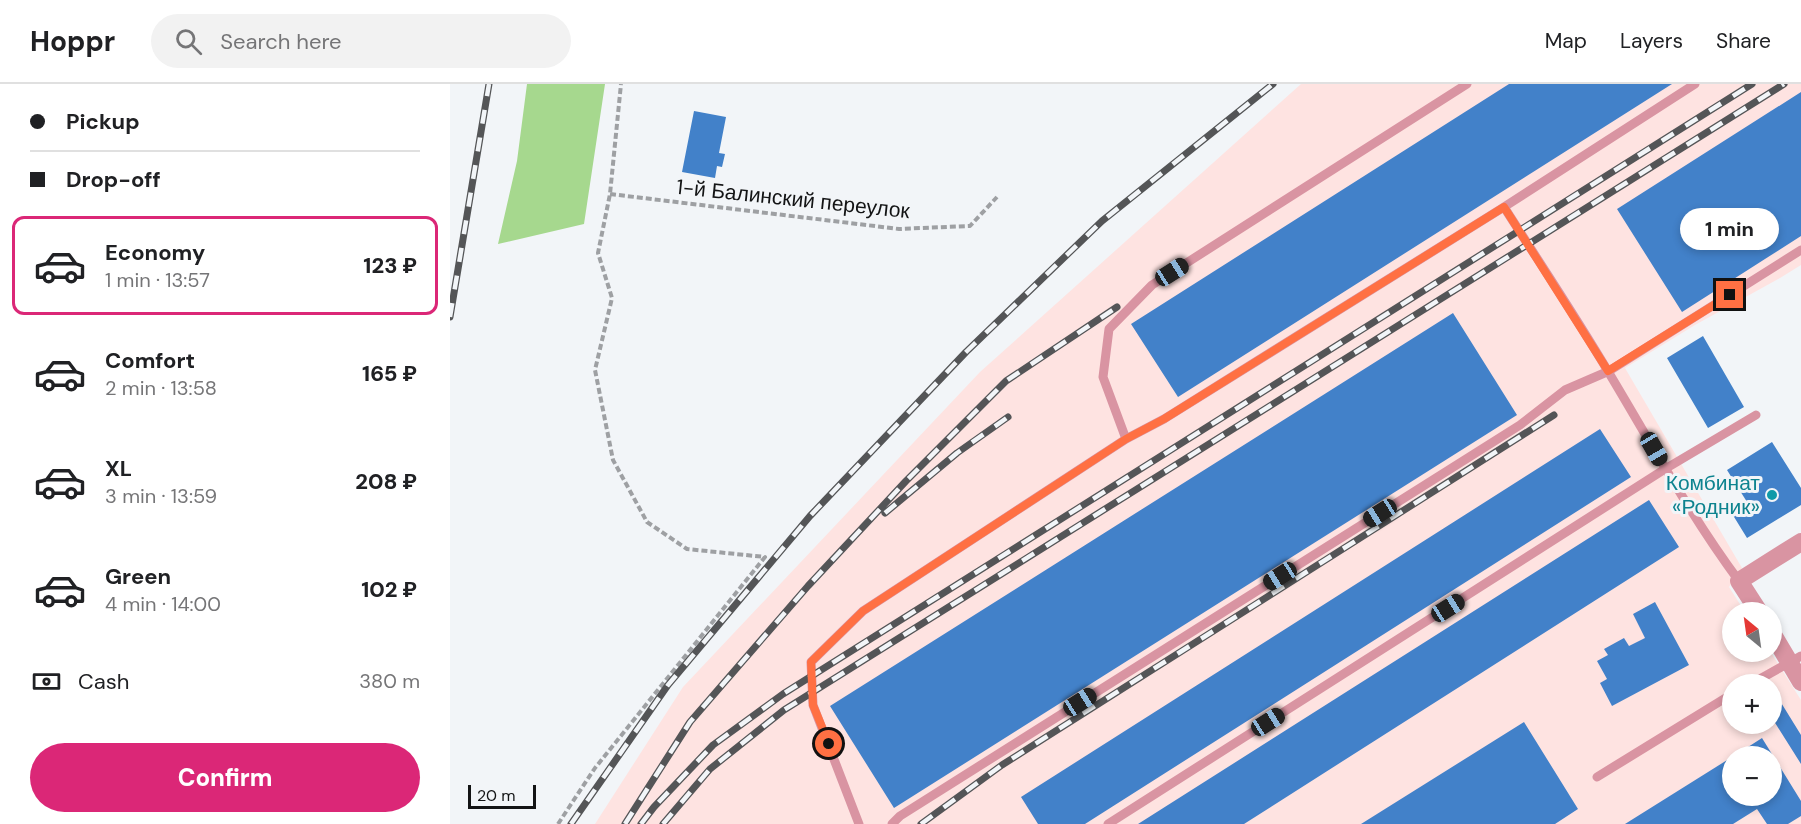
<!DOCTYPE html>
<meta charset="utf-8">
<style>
:root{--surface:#fff;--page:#f2f2f2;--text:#202124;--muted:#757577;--line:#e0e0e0;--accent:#db2777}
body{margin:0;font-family:"DM Sans",sans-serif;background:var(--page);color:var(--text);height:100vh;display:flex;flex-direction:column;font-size:22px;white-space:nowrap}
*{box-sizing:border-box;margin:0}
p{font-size:20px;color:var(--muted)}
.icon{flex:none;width:33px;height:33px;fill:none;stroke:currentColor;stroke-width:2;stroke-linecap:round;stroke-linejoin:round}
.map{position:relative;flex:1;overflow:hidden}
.sheet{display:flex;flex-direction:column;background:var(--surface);width:450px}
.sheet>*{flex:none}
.guide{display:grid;align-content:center;height:132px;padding:0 30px;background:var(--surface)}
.needle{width:39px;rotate:331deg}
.tools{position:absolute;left:1272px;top:518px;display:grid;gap:12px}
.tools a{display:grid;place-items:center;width:60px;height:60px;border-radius:50%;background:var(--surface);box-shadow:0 3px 9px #0003;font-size:30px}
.scale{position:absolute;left:18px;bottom:15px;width:68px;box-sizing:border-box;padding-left:6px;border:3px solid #131415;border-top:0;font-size:16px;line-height:21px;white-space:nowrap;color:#131415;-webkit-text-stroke:4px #f2f5f8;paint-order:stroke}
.end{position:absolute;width:27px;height:27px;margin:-14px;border:8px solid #ff7043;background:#111;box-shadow:0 0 0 3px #111}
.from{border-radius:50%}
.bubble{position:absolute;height:42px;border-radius:21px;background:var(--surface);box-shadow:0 3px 9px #0003;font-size:20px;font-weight:800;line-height:42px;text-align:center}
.car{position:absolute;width:18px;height:36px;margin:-18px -9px;border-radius:8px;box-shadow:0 0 4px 2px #0007;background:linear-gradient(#222 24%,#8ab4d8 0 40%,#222 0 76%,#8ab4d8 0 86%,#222 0)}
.guide b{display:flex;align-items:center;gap:21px;height:57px;font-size:22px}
.guide b+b{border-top:2px solid var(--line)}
.guide i{width:15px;height:15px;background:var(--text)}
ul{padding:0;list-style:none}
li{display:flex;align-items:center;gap:18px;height:99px;margin:0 12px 9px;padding:0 18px;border:3px solid transparent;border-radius:12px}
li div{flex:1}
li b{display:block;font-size:22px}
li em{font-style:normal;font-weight:800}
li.current{border-color:var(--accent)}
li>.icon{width:54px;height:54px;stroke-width:1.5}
.pay{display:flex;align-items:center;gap:15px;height:66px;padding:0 30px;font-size:22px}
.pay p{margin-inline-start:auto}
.button{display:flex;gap:12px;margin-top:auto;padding:12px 30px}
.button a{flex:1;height:69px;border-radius:36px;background:var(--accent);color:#fff;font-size:24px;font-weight:800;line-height:69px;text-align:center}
header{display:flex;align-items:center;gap:36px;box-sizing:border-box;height:84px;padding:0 30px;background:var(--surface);border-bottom:2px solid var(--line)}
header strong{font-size:28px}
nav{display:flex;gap:33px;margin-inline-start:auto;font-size:21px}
.search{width:420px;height:54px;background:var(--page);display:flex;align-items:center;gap:15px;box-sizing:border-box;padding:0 21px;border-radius:33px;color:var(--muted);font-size:22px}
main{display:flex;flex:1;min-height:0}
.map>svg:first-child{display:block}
</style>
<header>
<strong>Hoppr</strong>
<div class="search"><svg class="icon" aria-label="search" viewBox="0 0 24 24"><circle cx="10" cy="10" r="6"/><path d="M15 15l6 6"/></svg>Search here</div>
<nav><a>Map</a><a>Layers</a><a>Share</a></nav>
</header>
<main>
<section class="sheet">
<div class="guide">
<b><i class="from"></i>Pickup</b>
<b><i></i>Drop-off</b>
</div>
<ul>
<li class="current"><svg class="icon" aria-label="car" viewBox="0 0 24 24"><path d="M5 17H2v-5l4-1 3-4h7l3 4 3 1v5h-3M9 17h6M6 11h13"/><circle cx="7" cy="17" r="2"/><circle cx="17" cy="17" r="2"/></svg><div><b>Economy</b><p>1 min · 13:57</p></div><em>123 ₽</em></li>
<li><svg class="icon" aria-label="car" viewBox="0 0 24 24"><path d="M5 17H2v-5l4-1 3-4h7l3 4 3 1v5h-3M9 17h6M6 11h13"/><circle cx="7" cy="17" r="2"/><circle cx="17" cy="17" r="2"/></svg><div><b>Comfort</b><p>2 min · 13:58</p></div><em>165 ₽</em></li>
<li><svg class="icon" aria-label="car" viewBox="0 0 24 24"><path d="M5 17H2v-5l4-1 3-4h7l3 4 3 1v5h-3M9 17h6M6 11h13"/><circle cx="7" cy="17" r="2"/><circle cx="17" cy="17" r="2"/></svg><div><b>XL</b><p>3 min · 13:59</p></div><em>208 ₽</em></li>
<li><svg class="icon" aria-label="car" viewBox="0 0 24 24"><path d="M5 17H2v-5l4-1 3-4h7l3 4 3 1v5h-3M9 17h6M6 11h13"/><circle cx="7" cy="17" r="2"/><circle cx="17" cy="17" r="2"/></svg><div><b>Green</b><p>4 min · 14:00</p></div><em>102 ₽</em></li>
</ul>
<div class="pay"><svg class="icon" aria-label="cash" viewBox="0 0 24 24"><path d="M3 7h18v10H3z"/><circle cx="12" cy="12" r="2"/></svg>Cash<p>380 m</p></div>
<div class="button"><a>Confirm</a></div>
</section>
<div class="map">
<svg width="1351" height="740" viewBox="0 0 1351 740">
<rect width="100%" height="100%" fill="#f2f5f8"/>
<path fill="#fee3e1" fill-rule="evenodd" d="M851,0H1351V181L1330,194L1245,241L1175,284L1292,484L1279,503L1295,528H1282V567H1320L1351,616V740H145L233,603L530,288ZM1282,600H1322V639H1282ZM1282,672H1322V711H1282Z"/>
<path fill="#a6d88e" d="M77,0H155L134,140L48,160L67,77Z"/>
<path fill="#4281c9" d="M1059,0H1222L728,313L681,240Z
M1351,8V152L1232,228L1167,125Z
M244,27L276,33L269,69L275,70L272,83L267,82L265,94L232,88Z
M1003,229L1067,331L444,724L380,622Z
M1253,252L1294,323L1258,344L1217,274Z
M1150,345L1181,393L635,740H588L571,713Z
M1322,358L1351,404V421L1297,454L1281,428L1297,418L1277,386Z
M1199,416L1229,463L794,740H688Z
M1205,518L1239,581L1162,622L1150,599L1157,595L1147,577L1158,571L1154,565L1174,554L1179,562L1195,554L1183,530Z
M1322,604L1351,651V680L1322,634Z
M1074,638L1128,725L1105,740H911Z
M1312,654L1351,717V732L1338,740H1317L1307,725L1283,740H1175L1282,673V711H1322V672H1284Z"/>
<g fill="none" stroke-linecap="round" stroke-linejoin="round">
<path stroke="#9ea0a3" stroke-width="4" stroke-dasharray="6 3" stroke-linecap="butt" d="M160,110L449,145L520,142L547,113
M108,740L145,684L315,473L237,465L197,438L163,376L145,286L162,214L148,169L160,110L171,0"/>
<path stroke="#d994a2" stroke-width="9" d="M1054,123C1089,178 1126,233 1159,289C1201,359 1240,431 1289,497
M676,355L653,293L659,245L702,201L1017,0
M1301,600L1351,572
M1147,693L1282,610
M409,740L363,621L361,578L413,527L676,355L714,335L1054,123L1245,0
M442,740L450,732L1070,341L1115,306L1159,287L1351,166
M658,740L1215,385L1306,331"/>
<path stroke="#d994a2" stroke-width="18" d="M1309,528L1289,497L1351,458
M1322,549L1351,598"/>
<g stroke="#545557" stroke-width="7">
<path id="rail" d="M0,233L39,0
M435,429L507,369L558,333
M121,740L218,601L360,432L516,268L652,137L823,0
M175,740L240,638L358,502L456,397L556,297L667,223
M191,740L204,723L263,661L333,610L1302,0
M213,740L260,685L334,626L1334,0
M471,740L552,681L1104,331"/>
</g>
<use href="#rail" stroke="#f2f5f8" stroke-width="4.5" stroke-dasharray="14" stroke-linecap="butt"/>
</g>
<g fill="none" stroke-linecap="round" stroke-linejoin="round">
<path stroke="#ff7043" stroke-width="8" d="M379,660L363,621L361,578L413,527L676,355L714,335L1054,123L1158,287L1280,211"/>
</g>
<circle fill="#0f9aa8" stroke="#f2f5f8" stroke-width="2" cx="1322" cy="411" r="6"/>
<g text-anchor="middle" stroke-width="6" stroke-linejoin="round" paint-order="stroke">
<g font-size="21" fill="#131415" stroke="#f2f5f8">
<text transform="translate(343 115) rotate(6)" y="7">1-й Балинский переулок</text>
</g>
<g font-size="21" fill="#0d838f" stroke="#f2f5f8" text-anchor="end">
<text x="1310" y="406">Комбинат<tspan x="1310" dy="24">«Родник»</tspan></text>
</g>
</g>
</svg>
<div class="tools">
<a><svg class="needle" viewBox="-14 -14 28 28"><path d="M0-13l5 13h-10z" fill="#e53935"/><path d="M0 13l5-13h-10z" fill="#757577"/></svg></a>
<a>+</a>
<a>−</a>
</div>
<div class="scale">20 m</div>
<i class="end from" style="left:379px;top:660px"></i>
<i class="end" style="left:1280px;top:211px"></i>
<div class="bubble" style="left:1230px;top:124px;width:99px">1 min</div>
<i class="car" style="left:722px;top:188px;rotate:58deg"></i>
<i class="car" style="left:1204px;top:365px;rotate:150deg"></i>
<i class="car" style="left:930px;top:429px;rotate:238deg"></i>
<i class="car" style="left:830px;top:492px;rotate:238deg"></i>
<i class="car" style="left:998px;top:524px;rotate:58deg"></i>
<i class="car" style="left:630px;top:618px;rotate:58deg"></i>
<i class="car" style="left:818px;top:638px;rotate:58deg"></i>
</div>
</main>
